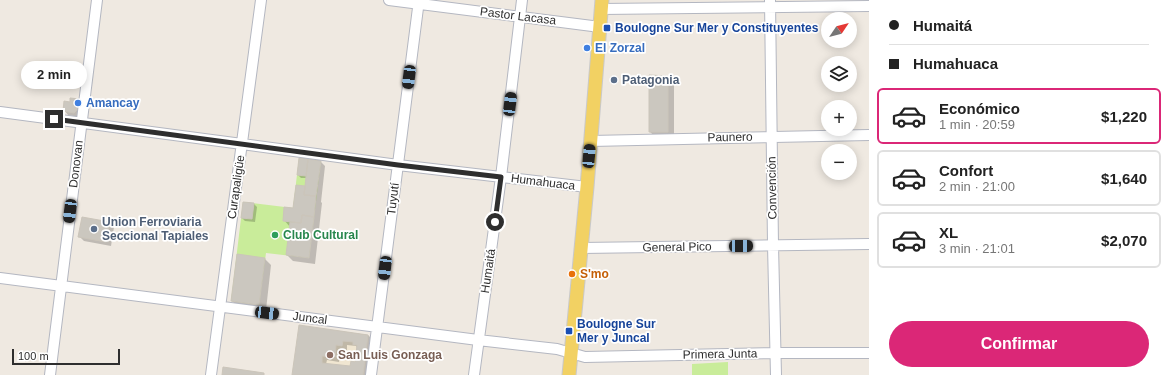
<!DOCTYPE html>
<html lang="es">
<meta charset="utf-8">
<style>
:root{--surface:#fff;--page:#f6f6f6;--text:#222;--muted:#767676;--line:#e0e0e0;--accent:#db2777}
body{margin:0;font-family:Arial,sans-serif;background:var(--page);color:var(--text);height:100vh;display:flex;flex-direction:column;font-size:15px;white-space:nowrap}
*{box-sizing:border-box;margin:0}
p{font-size:13px;color:var(--muted)}
.icon{flex:none;width:22px;height:22px;fill:none;stroke:currentColor;stroke-width:2;stroke-linecap:round;stroke-linejoin:round}
.map{position:relative;flex:1;overflow:hidden}
.sheet{display:flex;flex-direction:column;background:var(--surface);width:300px}
.sheet>*{flex:none}
.hud{display:grid;align-content:center;height:88px;padding:0 20px;background:var(--surface)}
.needle{width:26px;rotate:55deg}
.fabs{position:absolute;left:821px;top:12px;display:grid;gap:8px}
.fabs a{display:grid;place-items:center;width:36px;height:36px;border-radius:50%;background:var(--surface);box-shadow:0 2px 10px #0003;font-size:20px}
.scale{position:absolute;left:12px;bottom:10px;width:108px;box-sizing:border-box;padding-left:4px;border:2px solid #2e2e2e;border-top:0;font-size:11px;line-height:14px;white-space:nowrap;color:#2e2e2e;-webkit-text-stroke:3px #fff;paint-order:stroke}
.end{position:absolute;width:18px;height:18px;margin:-9px;border:5px solid #2e2e2e;background:#fff;box-shadow:0 0 0 2px #fff}
.from{border-radius:50%}
.bubble{position:absolute;height:28px;border-radius:14px;background:var(--surface);box-shadow:0 2px 10px #0003;font-size:13px;font-weight:600;line-height:28px;text-align:center}
.car{position:absolute;width:12px;height:24px;margin:-12px -6px;border-radius:5px;box-shadow:0 0 3px 1px #0007;background:linear-gradient(#222 24%,#8ab4d8 0 40%,#222 0 76%,#8ab4d8 0 86%,#222 0)}
.hud b{display:flex;align-items:center;gap:14px;height:38px;font-size:15px}
.hud b+b{border-top:1px solid var(--line)}
.hud i{width:10px;height:10px;background:var(--text)}
ul{padding:0;list-style:none}
li{display:flex;align-items:center;gap:12px;height:56px;margin:0 8px 6px;padding:0 12px;border:2px solid var(--line);border-radius:6px}
li div{flex:1}
li b{display:block;font-size:15px}
li em{font-style:normal;font-weight:600}
li.active{border-color:var(--accent)}
li>.icon{width:36px;height:36px;stroke-width:1.5}
.action{display:flex;gap:8px;margin-top:auto;padding:8px 20px}
.action a{flex:1;height:46px;border-radius:24px;background:var(--accent);color:#fff;font-size:16px;font-weight:600;line-height:46px;text-align:center}
main{display:flex;flex:1;min-height:0}
.map>svg:first-child{display:block}
</style>
<main>
<div class="map">
<svg width="869" height="375" viewBox="0 0 869 375">
<rect width="100%" height="100%" fill="#efe9e1"/>
<path fill="#f0e6d1" d="M299,325L368,335L363,375H292Z"/>
<path fill="#c9ec9a" d="M299,158L321,161L309,258L266,253L259,305L231,301L243,202L293,208Z
M728,362V375H692V364Z"/>
<path fill="#0003" fill-rule="evenodd" d="M650,76L668,77L674,83V138H657L650,132Z
M79,100V117L68,115L64,110L71,103Z
M300,159L320,161L325,166L321,202L322,203L315,264L293,261L287,255L290,227L284,220L294,209L306,188L307,178H301L298,175Z
M254,204L257,207L255,222L245,221L242,218Z
M109,223L114,227L111,246L84,241L79,236Z
M265,259L271,265L266,310L238,307L232,301Z
M300,326L368,335L373,340L368,375H293ZM347,345L356,346L357,348L355,363L351,368L326,364L327,360L339,362L341,349L347,350Z"/>
<path fill="#cbc7bf" stroke="#cbc5ba" fill-rule="evenodd" d="M649,75L668,76V132H649Z
M70,98L80,99L78,109L74,113L63,111L64,101L70,102Z
M299,158L308,159L306,176L297,175Z
M308,159L321,161L316,196L304,195Z
M296,185L305,186L304,195L316,196L314,217L302,215L301,223L283,221L284,207L293,208Z
M243,202L254,203L252,219L241,218Z
M302,215L314,217L309,258L286,255L290,222L301,223Z
M82,217L110,222L106,242L78,237Z
M237,254L265,258L259,305L231,301Z
M299,325L368,335L363,375H292ZM343,341L353,342V345H357L355,362L351,361L350,366L322,363V356L335,357L336,345L342,346Z
M223,367L264,373V375H222Z"/>
<g fill="none" stroke-linecap="round" stroke-linejoin="round">
<g stroke="#b4b7c1" stroke-width="12">
<path id="minor" d="M389,0L600,27
M770,0L773,245L776,375
M601,9L869,6
M0,112L242,144L398,165L587,187
M591,141L869,135
M581,248L869,244
M0,278L478,340L557,349L585,357L776,353H869
M50,375L97,0
M211,375L261,0
M371,375L419,0
M474,375L501,177L522,0"/>
</g>
<g stroke="#c9c9c9" stroke-width="15">
<path id="major" d="M569,375L587,187L602,0"/>
</g>
<use href="#minor" stroke="#fff" stroke-width="10"/>
<use href="#major" stroke="#f2d163" stroke-width="13"/>
</g>
<g fill="none" stroke-linecap="round" stroke-linejoin="round">
<path stroke="#2e2e2e" stroke-width="5" d="M54,119L398,165L501,177L495,222"/>
</g>
<g fill="#1a4fb4" stroke="#fff" stroke-width="1.5">
<rect x="603" y="24" width="8" height="8" rx="2"/>
<rect x="565" y="327" width="8" height="8" rx="2"/>
</g>
<g fill="#3f7fe0" stroke="#fff" stroke-width="1.5">
<circle cx="587" cy="48" r="4"/>
<circle cx="78" cy="103" r="4"/>
</g>
<g fill="#5c6f8a" stroke="#fff" stroke-width="1.5">
<circle cx="614" cy="80" r="4"/>
<circle cx="94" cy="229" r="4"/>
</g>
<circle fill="#2e9e5b" stroke="#fff" stroke-width="1.5" cx="275" cy="235" r="4"/>
<circle fill="#e8710a" stroke="#fff" stroke-width="1.5" cx="572" cy="274" r="4"/>
<circle fill="#8d6e63" stroke="#fff" stroke-width="1.5" cx="330" cy="355" r="4"/>
<g text-anchor="middle" stroke-width="3.5" stroke-linejoin="round" paint-order="stroke">
<g font-size="12" fill="#2e2e2e" stroke="#fff">
<text transform="translate(518 16) rotate(7)" y="4">Pastor Lacasa</text>
<text transform="translate(730 137) rotate(-1)" y="4">Paunero</text>
<text transform="translate(76 164) rotate(-83)" y="4">Donovan</text>
<text transform="translate(543 182) rotate(7)" y="4">Humahuaca</text>
<text transform="translate(236 187) rotate(-82)" y="4">Curapaligüe</text>
<text transform="translate(772 188) rotate(-91)" y="4">Convención</text>
<text transform="translate(393 199) rotate(-83)" y="4">Tuyutí</text>
<text transform="translate(677 247) rotate(-1)" y="4">General Pico</text>
<text transform="translate(488 271) rotate(-82)" y="4">Humaitá</text>
<text transform="translate(310 318) rotate(7)" y="4">Juncal</text>
<text transform="translate(720 354) rotate(-1)" y="4">Primera Junta</text>
</g>
<g font-size="12" font-weight="bold" fill="#164399" stroke="#fff" text-anchor="start">
<text x="615" y="32">Boulogne Sur Mer y Constituyentes</text>
<text x="577" y="328">Boulogne Sur<tspan x="577" dy="14">Mer y Juncal</tspan></text>
</g>
<g font-size="12" font-weight="bold" fill="#366cbe" stroke="#fff" text-anchor="start">
<text x="595" y="52">El Zorzal</text>
<text x="86" y="107">Amancay</text>
</g>
<g font-size="12" font-weight="bold" fill="#4e5e75" stroke="#fff" text-anchor="start">
<text x="622" y="84">Patagonia</text>
<text x="102" y="226">Union Ferroviaria<tspan x="102" dy="14">Seccional Tapiales</tspan></text>
</g>
<g font-size="12" font-weight="bold" fill="#27864d" stroke="#fff" text-anchor="start">
<text x="283" y="239">Club Cultural</text>
</g>
<g font-size="12" font-weight="bold" fill="#c56008" stroke="#fff" text-anchor="start">
<text x="580" y="278">S'mo</text>
</g>
<g font-size="12" font-weight="bold" fill="#785e54" stroke="#fff" text-anchor="start">
<text x="338" y="359">San Luis Gonzaga</text>
</g>
</g>
</svg>
<div class="fabs">
<a><svg class="needle" viewBox="-14 -14 28 28"><path d="M0-13l5 13h-10z" fill="#e53935"/><path d="M0 13l5-13h-10z" fill="#767676"/></svg></a>
<a><svg class="icon" aria-label="layers" viewBox="0 0 24 24"><path d="M12 4l9 5-9 5-9-5zM3 14l9 5 9-5"/></svg></a>
<a>+</a>
<a>−</a>
</div>
<div class="scale">100 m</div>
<i class="end from" style="left:495px;top:222px"></i>
<i class="end" style="left:54px;top:119px"></i>
<div class="bubble" style="left:21px;top:61px;width:66px">2 min</div>
<i class="car" style="left:409px;top:77px;rotate:187deg"></i>
<i class="car" style="left:510px;top:104px;rotate:7deg"></i>
<i class="car" style="left:589px;top:156px;rotate:5deg"></i>
<i class="car" style="left:70px;top:211px;rotate:187deg"></i>
<i class="car" style="left:741px;top:246px;rotate:89deg"></i>
<i class="car" style="left:385px;top:268px;rotate:187deg"></i>
<i class="car" style="left:267px;top:313px;rotate:97deg"></i>
</div>
<section class="sheet">
<div class="hud">
<b><i class="from"></i>Humaitá</b>
<b><i></i>Humahuaca</b>
</div>
<ul>
<li class="active"><svg class="icon" aria-label="car" viewBox="0 0 24 24"><path d="M5 17H2v-5l4-1 3-4h7l3 4 3 1v5h-3M9 17h6M6 11h13"/><circle cx="7" cy="17" r="2"/><circle cx="17" cy="17" r="2"/></svg><div><b>Económico</b><p>1 min · 20:59</p></div><em>$1,220</em></li>
<li><svg class="icon" aria-label="car" viewBox="0 0 24 24"><path d="M5 17H2v-5l4-1 3-4h7l3 4 3 1v5h-3M9 17h6M6 11h13"/><circle cx="7" cy="17" r="2"/><circle cx="17" cy="17" r="2"/></svg><div><b>Confort</b><p>2 min · 21:00</p></div><em>$1,640</em></li>
<li><svg class="icon" aria-label="car" viewBox="0 0 24 24"><path d="M5 17H2v-5l4-1 3-4h7l3 4 3 1v5h-3M9 17h6M6 11h13"/><circle cx="7" cy="17" r="2"/><circle cx="17" cy="17" r="2"/></svg><div><b>XL</b><p>3 min · 21:01</p></div><em>$2,070</em></li>
</ul>
<div class="action"><a>Confirmar</a></div>
</section>
</main>
